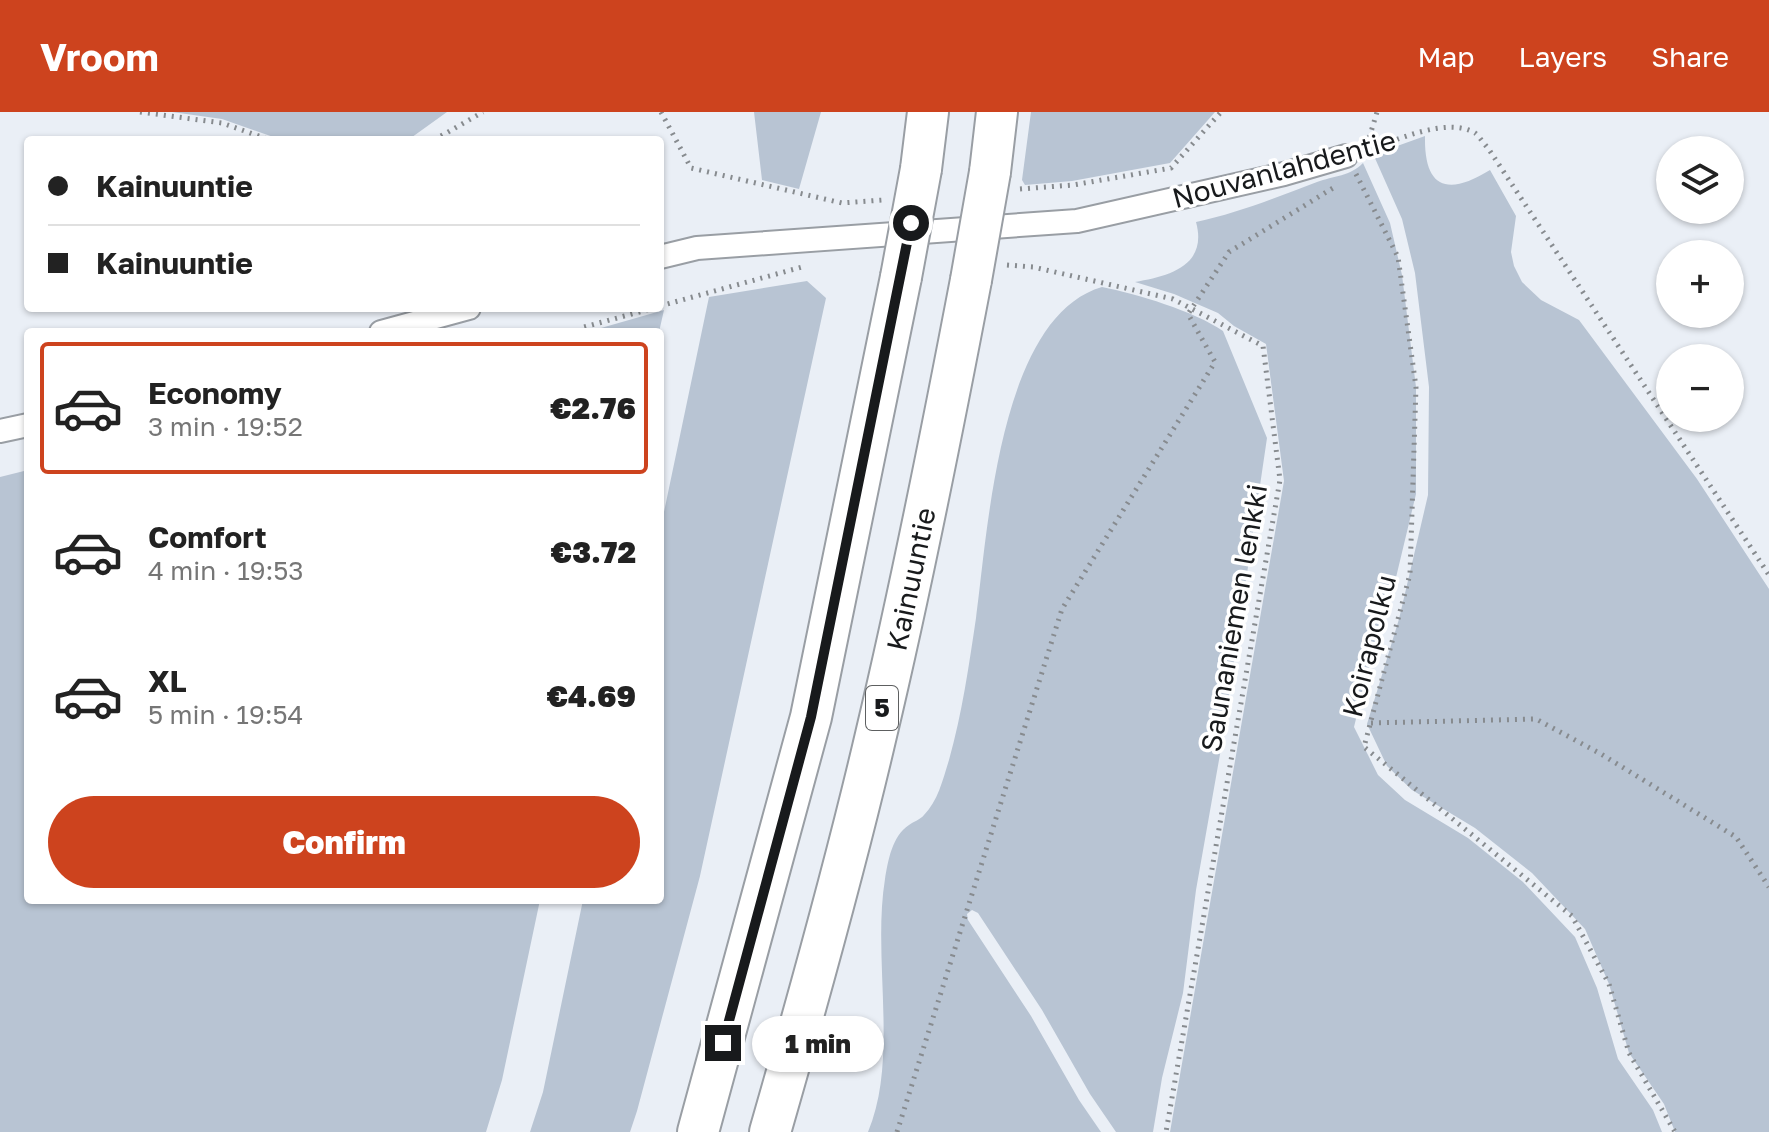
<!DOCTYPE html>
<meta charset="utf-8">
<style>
:root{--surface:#fff;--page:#f6f6f6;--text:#222;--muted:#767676;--line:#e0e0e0;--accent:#cd431e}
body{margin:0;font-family:"Golos Text",sans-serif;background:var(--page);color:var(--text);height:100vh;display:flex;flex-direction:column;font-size:30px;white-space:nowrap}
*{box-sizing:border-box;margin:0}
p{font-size:26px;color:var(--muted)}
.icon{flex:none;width:44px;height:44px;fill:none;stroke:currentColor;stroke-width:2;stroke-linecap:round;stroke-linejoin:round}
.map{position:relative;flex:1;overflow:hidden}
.sheet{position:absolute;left:24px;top:216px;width:640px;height:576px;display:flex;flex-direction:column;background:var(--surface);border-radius:8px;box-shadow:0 2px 6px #0004}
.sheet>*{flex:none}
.top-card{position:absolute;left:24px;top:24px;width:640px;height:176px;border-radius:8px;box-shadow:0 2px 6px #0004;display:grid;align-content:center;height:176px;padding:0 24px;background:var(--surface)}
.tools{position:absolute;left:1656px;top:24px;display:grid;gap:16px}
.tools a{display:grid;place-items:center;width:88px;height:88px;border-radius:50%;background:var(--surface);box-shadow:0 2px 6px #0004;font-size:40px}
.end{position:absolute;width:36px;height:36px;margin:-18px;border:10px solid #181a1c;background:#fff;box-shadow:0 0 0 4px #fff}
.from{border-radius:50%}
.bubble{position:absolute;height:56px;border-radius:28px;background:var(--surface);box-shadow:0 2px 6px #0004;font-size:26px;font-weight:800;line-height:56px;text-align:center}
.top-card b{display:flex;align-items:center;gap:28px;height:76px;font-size:30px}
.top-card b+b{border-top:2px solid var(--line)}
.top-card i{width:20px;height:20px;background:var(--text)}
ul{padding:14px 0 0;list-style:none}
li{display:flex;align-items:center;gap:24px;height:132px;margin:0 16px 12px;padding:0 8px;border:4px solid transparent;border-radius:8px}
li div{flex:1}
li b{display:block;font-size:30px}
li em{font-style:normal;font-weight:800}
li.active{border-color:var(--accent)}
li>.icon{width:72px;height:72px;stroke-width:1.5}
.primary-button{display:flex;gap:16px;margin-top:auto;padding:16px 24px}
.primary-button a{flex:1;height:92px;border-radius:48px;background:var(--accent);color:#fff;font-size:32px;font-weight:800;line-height:92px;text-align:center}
header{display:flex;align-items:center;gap:48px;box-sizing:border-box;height:112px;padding:0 40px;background:var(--accent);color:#fff}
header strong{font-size:38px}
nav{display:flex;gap:44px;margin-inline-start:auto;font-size:28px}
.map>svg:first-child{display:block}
</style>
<header>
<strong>Vroom</strong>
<nav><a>Map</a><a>Layers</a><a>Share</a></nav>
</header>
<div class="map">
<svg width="1769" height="1020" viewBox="0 0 1769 1020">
<rect width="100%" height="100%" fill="#eaeff6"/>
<path fill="#b8c4d3" d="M172,0H447L408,28H282L222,7Z
M754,0H821L799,77L762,68Z
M1031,0H1215L1170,51L1072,69L1025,73L1022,68Z
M1425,24C1424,77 1448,84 1490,58L1516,104L1511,140L1514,154L1522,170L1541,188L1579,208L1697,367L1769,477V1020H1675L1664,992L1629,941L1609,872L1585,817L1532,761L1475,716L1412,678L1387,654L1367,612L1399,507L1428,383L1429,275L1415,161L1402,107L1374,44L1375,42Z
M1363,51L1390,111L1402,163L1416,275V382L1387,503L1366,566L1354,615L1378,663L1405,688L1468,726L1523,770L1575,825L1597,876L1618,947L1653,998L1662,1020H1170L1284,369L1266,232L1234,214L1218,201L1174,182L1135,170C1169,164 1208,154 1196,110C1238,101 1277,85 1317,70C1333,64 1351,64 1363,51Z
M807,169L826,186L700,764L637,999L630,1020H530L543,980L583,788H660V419L709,185Z
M1102,175C1137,182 1194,199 1223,219L1267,326L1222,631L1196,778L1183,881L1162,966L1153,1020H1116L1090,982L1042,898L978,801L972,798L967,802L968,808L1031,904L1079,988L1101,1020H868C899,946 872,847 885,767C888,749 892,724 909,713C914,709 920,708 924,703C938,689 943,667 949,648C962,602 969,553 976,506C988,418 999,205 1102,175Z
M664,198L659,220H587Z
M28,358V788H540L502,968L486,1020H0V365Z"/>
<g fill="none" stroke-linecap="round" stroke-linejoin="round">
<g stroke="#999ea4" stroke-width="26">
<path id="street" d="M660,145L697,136L1077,109L1284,62L1346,44
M381,220L469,196
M0,319L28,313"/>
</g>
<g stroke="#999ea4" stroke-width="44">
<path id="highway" d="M921,57L928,0
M990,60L997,0
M698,1020L811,605L901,165
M770,1020C808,888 845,756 876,623C912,472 942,320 971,168"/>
</g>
<path stroke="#878b8f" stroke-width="5" stroke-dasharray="2 6" stroke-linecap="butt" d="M140,0L222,11L270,28
M661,0L691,56L842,91L883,88
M434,28L483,0
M1367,33L1377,0
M1367,38C1395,29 1447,4 1475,21C1479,24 1484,32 1488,36L1769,463
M1356,62L1398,145L1416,275L1410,462L1364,635L1572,804L1609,872L1629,941L1675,1020
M1020,77L1073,73L1171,56L1221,0
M1007,153L1033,155L1173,187L1263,234L1280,368L1166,1020
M660,194L802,155
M578,220L584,215L654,196
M1371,611L1536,607L1601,642L1736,725L1769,775
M897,1020L1062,497L1215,250L1188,202L1229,140L1333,76"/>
<use href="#street" stroke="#fff" stroke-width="22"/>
<use href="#highway" stroke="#fff" stroke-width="40"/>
<g stroke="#999ea4" stroke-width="44" stroke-linecap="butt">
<path id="highway-bridge" d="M901,165L921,57
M971,168L990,60"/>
</g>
<use href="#highway-bridge" stroke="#fff" stroke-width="40"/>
</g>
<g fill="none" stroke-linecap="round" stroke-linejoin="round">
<path stroke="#181a1c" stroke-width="10" d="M723,931L811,605L911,111"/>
</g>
<g text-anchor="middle" stroke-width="7" stroke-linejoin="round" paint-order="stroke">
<rect fill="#fff" stroke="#5d5f60" stroke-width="2" x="866" y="574" width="32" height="44" rx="6"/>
<g font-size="26" font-weight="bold" fill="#181a1c">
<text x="882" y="605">5</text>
</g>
<g font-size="28" fill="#181a1c" stroke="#fff">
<text transform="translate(1284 57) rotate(-15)" y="10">Nouvanlahdentie</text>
<text transform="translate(911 467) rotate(-78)" y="10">Kainuuntie</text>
<text transform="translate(1234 506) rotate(-80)" y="10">Saunaniemen lenkki</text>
<text transform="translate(1369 534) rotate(-76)" y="10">Koirapolku</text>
</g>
</g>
</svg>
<div class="tools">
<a><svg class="icon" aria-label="layers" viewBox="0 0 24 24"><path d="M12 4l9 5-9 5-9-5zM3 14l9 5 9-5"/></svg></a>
<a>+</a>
<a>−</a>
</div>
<i class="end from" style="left:911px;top:111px"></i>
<i class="end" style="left:723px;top:931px"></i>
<div class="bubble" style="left:752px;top:904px;width:132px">1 min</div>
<div class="top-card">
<b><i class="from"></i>Kainuuntie</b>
<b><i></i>Kainuuntie</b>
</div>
<section class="sheet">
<ul>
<li class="active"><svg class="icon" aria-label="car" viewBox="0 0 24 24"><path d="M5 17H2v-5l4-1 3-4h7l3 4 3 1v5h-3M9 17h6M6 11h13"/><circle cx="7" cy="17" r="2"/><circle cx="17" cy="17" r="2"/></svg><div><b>Economy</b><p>3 min · 19:52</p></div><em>€2.76</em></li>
<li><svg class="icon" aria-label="car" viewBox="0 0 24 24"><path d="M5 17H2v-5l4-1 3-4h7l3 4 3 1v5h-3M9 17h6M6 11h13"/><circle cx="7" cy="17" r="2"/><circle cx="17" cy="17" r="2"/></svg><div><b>Comfort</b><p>4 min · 19:53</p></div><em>€3.72</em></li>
<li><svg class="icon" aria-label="car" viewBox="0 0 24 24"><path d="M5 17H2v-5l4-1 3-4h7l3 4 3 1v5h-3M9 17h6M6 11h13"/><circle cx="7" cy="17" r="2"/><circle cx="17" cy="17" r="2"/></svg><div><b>XL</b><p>5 min · 19:54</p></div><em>€4.69</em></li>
</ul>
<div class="primary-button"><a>Confirm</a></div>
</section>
</div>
